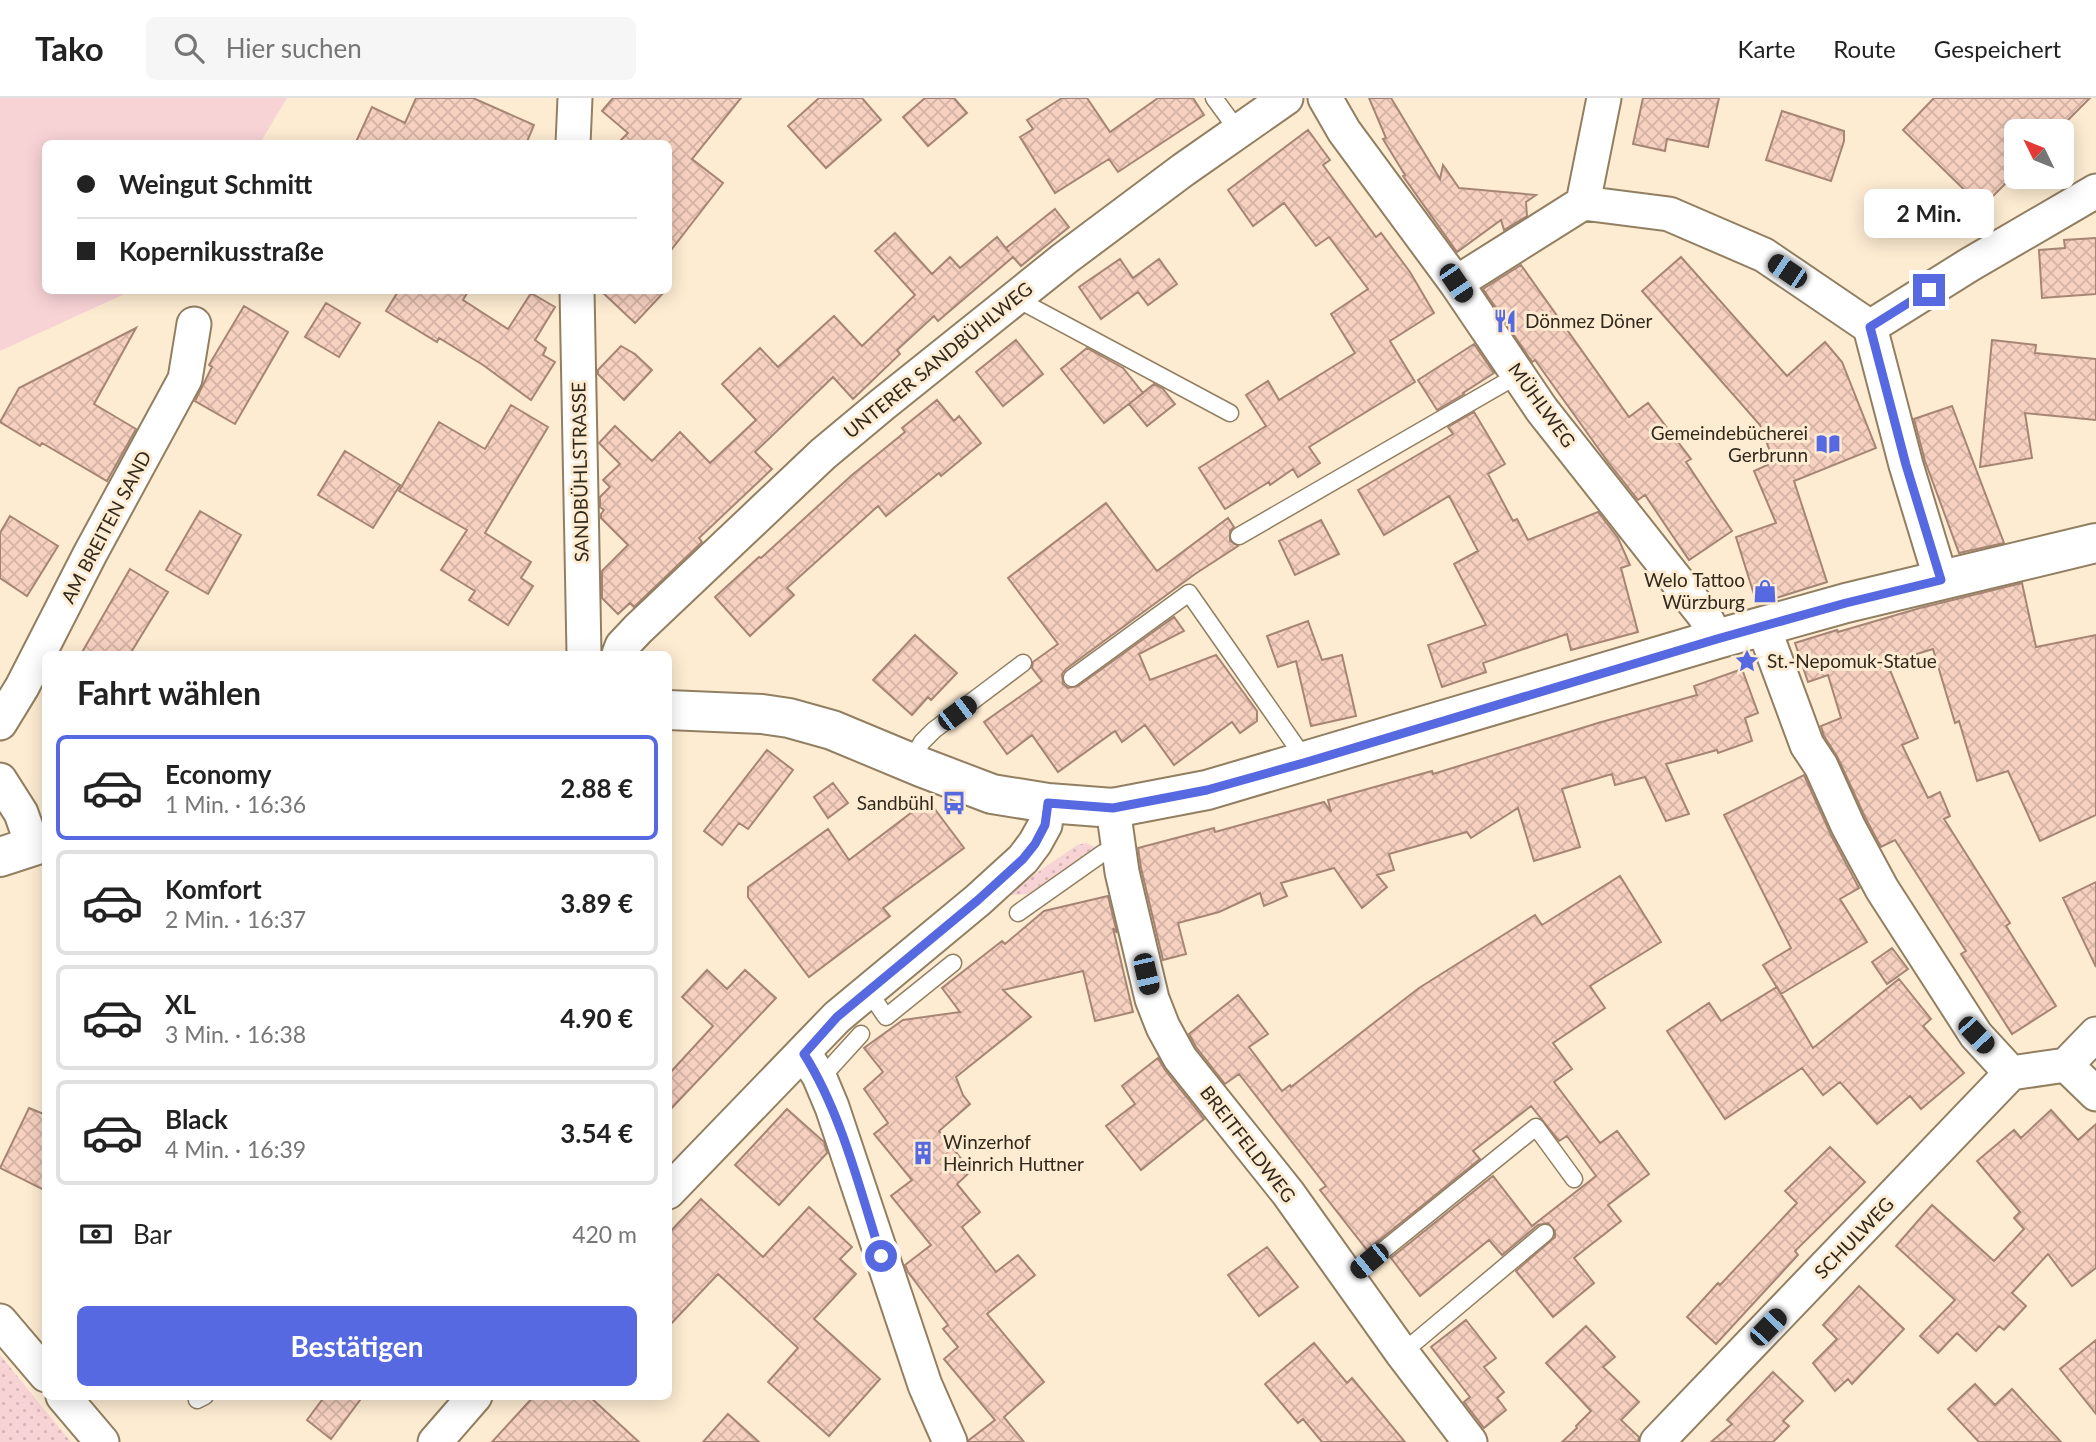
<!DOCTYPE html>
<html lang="de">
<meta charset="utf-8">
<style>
:root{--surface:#fff;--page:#f6f6f6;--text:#222;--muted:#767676;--line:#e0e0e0;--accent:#5769e0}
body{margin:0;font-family:Lato,sans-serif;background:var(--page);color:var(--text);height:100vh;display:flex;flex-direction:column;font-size:26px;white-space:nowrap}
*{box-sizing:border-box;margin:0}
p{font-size:23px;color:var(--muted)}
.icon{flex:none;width:38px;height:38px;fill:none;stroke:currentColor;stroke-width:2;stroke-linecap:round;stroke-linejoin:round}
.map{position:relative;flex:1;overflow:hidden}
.sheet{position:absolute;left:42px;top:553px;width:630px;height:749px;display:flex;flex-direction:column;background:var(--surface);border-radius:10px;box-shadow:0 4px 18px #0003}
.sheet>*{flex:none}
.hud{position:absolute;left:42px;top:42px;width:630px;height:154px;border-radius:10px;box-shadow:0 4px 18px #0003;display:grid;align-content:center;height:154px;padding:0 35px;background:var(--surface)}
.needle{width:46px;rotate:313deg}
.fabs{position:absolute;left:2004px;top:21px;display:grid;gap:14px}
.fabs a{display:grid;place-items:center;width:70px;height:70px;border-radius:10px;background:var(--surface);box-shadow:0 4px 18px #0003;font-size:35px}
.end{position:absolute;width:32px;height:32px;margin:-16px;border:9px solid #5769e0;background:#fff;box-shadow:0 0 0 4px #fff}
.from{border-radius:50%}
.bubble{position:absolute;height:49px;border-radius:10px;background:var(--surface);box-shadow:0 4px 18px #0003;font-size:23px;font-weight:700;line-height:49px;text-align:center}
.car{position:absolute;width:21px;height:42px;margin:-21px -10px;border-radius:9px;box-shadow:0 0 5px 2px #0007;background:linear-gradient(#222 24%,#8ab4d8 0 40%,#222 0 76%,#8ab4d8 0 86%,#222 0)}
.hud b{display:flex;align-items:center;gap:24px;height:66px;font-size:26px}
.hud b+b{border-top:2px solid var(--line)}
.hud i{width:18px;height:18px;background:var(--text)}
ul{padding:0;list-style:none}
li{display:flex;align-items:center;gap:21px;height:105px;margin:0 14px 10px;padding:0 21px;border:4px solid var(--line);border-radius:10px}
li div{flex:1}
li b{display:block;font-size:26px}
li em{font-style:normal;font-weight:700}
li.selected{border-color:var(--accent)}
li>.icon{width:63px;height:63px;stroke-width:1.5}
h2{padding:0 35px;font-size:32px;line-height:84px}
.pay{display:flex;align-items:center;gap:18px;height:77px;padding:0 35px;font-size:26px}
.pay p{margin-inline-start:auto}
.action{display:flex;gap:14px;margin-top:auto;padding:14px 35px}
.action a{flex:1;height:80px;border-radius:10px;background:var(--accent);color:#fff;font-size:28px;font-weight:700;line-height:80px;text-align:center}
header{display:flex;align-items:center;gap:42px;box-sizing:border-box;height:98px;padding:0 35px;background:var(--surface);border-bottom:2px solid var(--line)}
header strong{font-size:33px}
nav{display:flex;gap:38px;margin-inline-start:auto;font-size:24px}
.search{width:490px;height:63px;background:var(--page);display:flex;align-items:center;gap:18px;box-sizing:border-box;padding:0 24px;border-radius:10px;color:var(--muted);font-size:26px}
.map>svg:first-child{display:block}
</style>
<header>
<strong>Tako</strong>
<div class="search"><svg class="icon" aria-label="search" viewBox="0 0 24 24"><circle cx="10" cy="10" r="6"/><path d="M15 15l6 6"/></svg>Hier suchen</div>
<nav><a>Karte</a><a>Route</a><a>Gespeichert</a></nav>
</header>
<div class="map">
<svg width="2096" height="1344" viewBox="0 0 2096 1344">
<defs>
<pattern id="grass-dots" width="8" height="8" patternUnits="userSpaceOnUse" patternTransform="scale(1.75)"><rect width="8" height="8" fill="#f8d3d6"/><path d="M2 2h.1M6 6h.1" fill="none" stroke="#d5b5b7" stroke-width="1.8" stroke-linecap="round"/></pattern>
<pattern id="building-cross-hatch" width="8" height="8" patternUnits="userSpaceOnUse" patternTransform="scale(1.75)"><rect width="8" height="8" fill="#f7d1c0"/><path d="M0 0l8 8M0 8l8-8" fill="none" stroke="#d4b3a5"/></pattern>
</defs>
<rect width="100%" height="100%" fill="#fdecd2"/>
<path fill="url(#grass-dots)" d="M1086,745L1095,749L1028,796L1011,797L1009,794L1077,747Z
M0,1257L71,1344H0Z"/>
<path fill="#f8d3d6" d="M0,0H287L260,45L46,46V192L131,193L0,253Z"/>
<path fill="url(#building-cross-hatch)" stroke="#a78575" stroke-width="2" d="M416,0H473L534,27L526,46H355L372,9L405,25Z
M613,0H741L692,61L723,85L668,156V46H617L628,35L602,13Z
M819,0H862L881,22L826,70L788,28Z
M925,0H954L967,15L928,48L903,19Z
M1062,0H1087L1110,34L1158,0H1193L1204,17L1118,74L1109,61L1055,95L1020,39L1033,31L1027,22Z
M1369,0H1391L1440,81L1443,67L1459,90L1536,97L1526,104L1527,118L1504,132L1501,122L1457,154L1403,78L1405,77L1383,41L1386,40Z
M1643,0H1719L1708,49L1667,41L1665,53L1633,46Z
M1934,0H2090L2057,33H2016V75L1982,109L1903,32Z
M1782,13L1844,33V43L1831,83L1766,62Z
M1308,32L1330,62L1323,67L1376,139L1381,135L1410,174L1434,215L1390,243L1415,284L1309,349L1320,365L1298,379L1293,371L1270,387L1269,384L1225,411L1199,370L1266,328L1246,297L1268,283L1279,302L1355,255L1331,216L1368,191L1329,139L1316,148L1284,105L1253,128L1228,92Z
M1055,111L1069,129L1021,168L1013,159L938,223L934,218L897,252L900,256L853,301L833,279L755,354L772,371L699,440L702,444L634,509L630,505L618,516L602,500V473L628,447L601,420V416L604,412L600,409V399L610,389L603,382L620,366L599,345L615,328L652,363L680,334L710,365L756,322L722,286L760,250L778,269L834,218L862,248L915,197L875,153L895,135L932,176L950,159L960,170L997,139L1009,154L1006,150Z
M2096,140V196L2042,200L2039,152L2065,150L2064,142Z
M1681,159L1787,278L1825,244L1842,264L1876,350L1794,383L1827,484L1757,506L1736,439L1776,425L1754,373L1774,364L1760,327L1642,193Z
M1120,161L1133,180L1159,161L1177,186L1148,207L1138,194L1101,221L1079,189Z
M1521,167L1629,319L1648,305L1691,361L1686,364L1732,433L1689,462L1645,397L1638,402L1608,364L1535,262L1532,264L1483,191Z
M399,192H469L463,202L508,231L531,195L555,209L535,242L546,250L543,257L555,264L531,302L483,267L439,240L437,244L386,213Z
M600,192H666L635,225Z
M326,205L360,225L339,259L305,239Z
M244,208L288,234L235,326L195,303L212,269L209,267Z
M136,230L94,306L136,331L107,383L42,345L40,348L0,324L19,290Z
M1016,242L1043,276L1003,308L976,274Z
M1992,242L2036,247L2035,255L2096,261V322L2025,315L2032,360L1980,369Z
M1474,246L1494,275L1463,295L1464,296L1437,312L1418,282Z
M621,248L635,256L652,272L624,302L598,276V272Z
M1087,250L1123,270L1143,295L1104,325L1061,271Z
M1154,286L1163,291L1175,306L1147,328L1129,306Z
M937,302L954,323L959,318L981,345L941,378L939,375L886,418L878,408L787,490L794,497L750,538L715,499L759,459L761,460L852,377L905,334L902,330Z
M511,307L548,329L485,435L531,464L521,480L533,488L508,527L469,502L475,493L441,472L467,432L399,393L439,324L485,351Z
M1952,308L2004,445L1959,455L1925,363L1914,321Z
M1474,314L1505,366L1488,376L1513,423L1517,421L1528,442L1598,414L1618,440L1630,467L1621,470L1638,534L1571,552L1567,536L1483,565L1486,574L1442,589L1428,547L1486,527L1454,466L1478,453L1449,398L1384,437L1358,392L1453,336L1448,329Z
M345,353L400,387L373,430L318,397Z
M1106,405L1157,473L1228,420L1234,429L1230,433V443L1238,448L1195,476L1066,571L1062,576L1063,586L1068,590L1078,588L1174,519L1184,533L1139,556L1150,582L1216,557L1257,613V623L1240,635L1232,624L1174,667L1145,627L1122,644L1115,633L1058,674L1032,637L1007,656L984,624L1042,583L1032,570L1033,564L1058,546L1008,480Z
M200,413L241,437L208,496L166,472Z
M10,418L58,448L27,498L0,480V435Z
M1321,422L1339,456L1295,477L1279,443Z
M130,471L168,494L130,556H81Z
M2022,485L2036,549L2096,537V717L2040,743L2008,673L1977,683L1959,623L1955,625L1933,551L1887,565L1918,640L1902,647L1928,700L1940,694L1950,718L1944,721L2010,825L2006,828L2056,908L2012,936L1961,856L1966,853L1895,742L1881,749L1865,719L1838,660L1824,638L1821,628L1841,620L1828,577L1808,584L1795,545L1837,532L1838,534L1920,510Z
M1308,523L1322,562L1342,557L1356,618L1311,628L1296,563L1278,569L1267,538Z
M915,537L957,575L931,602L928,599L912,617L873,582Z
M1742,571L1758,615L1745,620L1752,643L1718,655L1717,652L1666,666L1689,716L1666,723L1645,679L1615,687L1612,676L1562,691L1580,749L1534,763L1518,710L1471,740L1467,734L1389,756L1394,772L1377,777L1387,789L1362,810L1334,770L1313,776L1281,785L1287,798L1264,808L1260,795L1219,814L1178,825L1186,856L1163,862L1141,770L1138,750L1214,730L1215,734L1324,704L1331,714L1328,702L1432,673L1433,676L1598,625L1697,597L1694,588Z
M767,652L793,672L748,731L739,725L722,747L704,733Z
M1804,677L1831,737L1859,790L1840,801L1867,844L1781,896L1763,867L1791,850L1724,717Z
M833,685L848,705L828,720L814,699Z
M928,702L964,750L883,810L890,818L809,879L748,799V789L828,731L849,762Z
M1620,778L1661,844L1590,888L1605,910L1553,945L1572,971L1554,984L1600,1045L1617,1033L1649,1076L1608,1107L1621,1123L1574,1160L1594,1185L1553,1219L1516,1173L1555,1139V1133L1548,1125L1538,1127L1502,1157L1489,1142L1420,1198L1391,1160L1493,1078L1532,1128L1596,1078L1567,1038L1559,1043L1531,1008L1473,1053L1480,1061L1367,1152L1320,1092L1326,1088L1239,976L1225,986L1196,949L1189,936L1238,897L1268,936L1249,949L1282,993L1290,987L1291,989L1419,890L1535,817L1542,827Z
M2096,784V869L2063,800Z
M1108,798L1117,835L1113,830L1133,914L1095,923L1083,873L1003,892L1031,919L956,979L963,997L970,1006L939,1033L971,1073L957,1086L980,1114L962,1129L996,1174L1018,1157L1035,1177L987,1216L1044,1284L1004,1319L1024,1344H969V1342L995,1322L944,1261L958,1249L943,1231L948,1227L908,1174L905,1167L931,1147L891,1098L912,1082L874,1036L888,1025L864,991L883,974L864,950L903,922L960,914L942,890L1002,843L1005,846L1044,813Z
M1892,850L1908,871L1887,886L1872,864Z
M707,872L727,891L745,872L776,900L668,1014V977L713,928L682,899Z
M1899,881L1931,921L1923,928L1964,975L1921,1011L1910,998L1877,1026L1840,984L1823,997L1802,970L1725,1021L1667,933L1709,905L1721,923L1777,889L1813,950Z
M1158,960L1165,972L1204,1021L1141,1072L1106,1028L1135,1006L1122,988Z
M29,1010L46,1017V1093L0,1070Z
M787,1011L824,1044L827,1055L779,1107L735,1067Z
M2051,1012L2078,1042L2096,1026V1170L2072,1188L2048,1156L2012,1195L2026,1208L2004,1232L1999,1228L1976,1253L1957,1235L1938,1255L1920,1238L1955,1202L1896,1148L1932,1107L1994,1163L2024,1131L2014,1120L2020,1114L1977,1063L2014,1032L2021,1040Z
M1830,1049L1865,1084L1795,1153L1798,1157L1716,1246L1687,1219L1718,1185L1720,1187L1797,1105L1785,1093Z
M701,1101L763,1159L809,1109L852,1149L840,1161L856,1176L814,1221L880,1281L829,1338L768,1284L798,1250L718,1176L668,1229V1136Z
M1267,1149L1298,1189L1259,1218L1228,1177Z
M1859,1188L1904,1231L1852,1286L1848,1281L1835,1293L1813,1265L1837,1241L1823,1227Z
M1466,1222L1496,1260L1484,1269L1504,1294L1497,1300L1506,1312L1484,1330L1464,1304L1470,1299L1431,1249Z
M1586,1228L1615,1259L1603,1269L1639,1304L1621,1322L1639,1339L1638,1344H1562L1577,1330L1576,1328L1591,1313L1546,1265Z
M2096,1242V1316L2060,1271Z
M1314,1245L1347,1285L1352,1280L1405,1344H1322L1303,1321L1298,1325L1265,1286Z
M1773,1274L1803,1303L1783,1323L1789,1328L1773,1344H1711L1732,1326L1727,1322Z
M1975,1286L1995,1307L2012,1291L2061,1344H1979L1948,1311Z
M325,1298H363L331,1341L307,1322Z
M534,1298H589L639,1344H492Z
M728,1316L759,1344H703Z"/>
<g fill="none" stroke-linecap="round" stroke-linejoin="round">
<g stroke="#927f61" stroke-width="19">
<path id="lane" d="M1214,0L1239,34
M1015,200L1230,315
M1239,438L1518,277
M1072,580L1189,495L1307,664
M910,665L922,644L934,632L1023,565
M1018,815L1103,755L1118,751
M869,894L886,919L953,865
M819,978L831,969L861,936
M1349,1180L1536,1029L1574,1081
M1402,1255L1545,1135
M197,1302L205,1298"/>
</g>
<g stroke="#927f61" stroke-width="37">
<path id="street" d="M1325,0L1344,33L1456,185L1542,312L1704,517L1717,541
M573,46L575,0
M1583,105L1604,0
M1456,185L1583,105L1669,116L1764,157L1870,229L1906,367L1941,482
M577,192L584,556
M1870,229L1969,167L2096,93
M1763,528L1807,647L1821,668L1848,728L1882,791L1976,937L2011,975
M619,556L622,548L638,531L823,356L883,306L1064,161L1183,72L1286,0
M0,625L22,589L90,456L185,281L194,226
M0,682L21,715L33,749
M1113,710L1122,774L1152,901L1163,929L1180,960L1288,1095L1402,1255L1470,1344
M804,955L819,978L832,1009L925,1287L950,1344
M2066,967L2096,936
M668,1094L837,919L978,802L1023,761L1035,745L1045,727L1048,705
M0,1223L46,1277
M63,1298L102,1344
M435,1344L475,1298
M1657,1344L2011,975L2066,967L2096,996"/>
</g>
<g stroke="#927f61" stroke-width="42">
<path id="secondary" d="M668,612L762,616L789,620L832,632L921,669L992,696L1048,705L1113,710L1207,692L1717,541L1846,505L2096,445
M0,759L46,744"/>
</g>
<use href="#lane" stroke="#fff" stroke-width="16"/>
<use href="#street" stroke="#fff" stroke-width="33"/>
<use href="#secondary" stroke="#fff" stroke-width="38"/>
</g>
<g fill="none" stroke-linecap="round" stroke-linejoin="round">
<path stroke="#5769e0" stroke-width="9" d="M881,1158C860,1092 841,1014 804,956L837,919L978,802L1023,761L1035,746L1045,727L1048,705L1113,710L1207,692L1307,664L1717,541L1846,505L1941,482L1906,367L1870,229L1929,192"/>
</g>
<defs>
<g id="restaurant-bare" transform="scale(1.89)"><path d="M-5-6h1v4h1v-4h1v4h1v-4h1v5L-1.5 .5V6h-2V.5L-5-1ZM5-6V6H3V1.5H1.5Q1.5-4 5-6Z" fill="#5769e0" stroke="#fdecd2" stroke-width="2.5" paint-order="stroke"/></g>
<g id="library-bare" transform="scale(1.89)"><path d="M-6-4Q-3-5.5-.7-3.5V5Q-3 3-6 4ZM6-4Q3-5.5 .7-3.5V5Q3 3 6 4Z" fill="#5769e0" stroke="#fdecd2" stroke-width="2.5" paint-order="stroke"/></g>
<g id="shop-bare" transform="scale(1.89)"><path d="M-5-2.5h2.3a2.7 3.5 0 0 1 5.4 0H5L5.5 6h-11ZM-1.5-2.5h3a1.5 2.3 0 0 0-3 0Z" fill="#5769e0" stroke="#fdecd2" stroke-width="2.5" paint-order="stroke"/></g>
<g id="sight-bare" transform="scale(1.89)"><path d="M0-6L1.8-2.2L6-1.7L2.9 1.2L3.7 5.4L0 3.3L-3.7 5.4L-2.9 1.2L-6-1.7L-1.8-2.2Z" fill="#5769e0" stroke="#fdecd2" stroke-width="2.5" paint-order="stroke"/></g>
<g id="bus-bare" transform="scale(1.89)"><path d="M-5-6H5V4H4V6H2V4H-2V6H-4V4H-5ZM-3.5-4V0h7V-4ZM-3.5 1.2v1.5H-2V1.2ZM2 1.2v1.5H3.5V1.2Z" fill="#5769e0" stroke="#fdecd2" stroke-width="2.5" paint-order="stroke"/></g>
<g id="building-bare" transform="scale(1.89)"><path d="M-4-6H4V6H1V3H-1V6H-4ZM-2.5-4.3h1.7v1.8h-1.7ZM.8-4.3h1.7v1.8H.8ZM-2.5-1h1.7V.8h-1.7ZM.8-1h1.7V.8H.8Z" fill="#5769e0" stroke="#fdecd2" stroke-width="2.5" paint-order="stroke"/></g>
</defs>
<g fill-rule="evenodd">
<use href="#restaurant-bare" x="1505" y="223"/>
<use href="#library-bare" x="1828" y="346"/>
<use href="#shop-bare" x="1765" y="493"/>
<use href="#sight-bare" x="1747" y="563"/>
<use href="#bus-bare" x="954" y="705"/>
<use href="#building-bare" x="923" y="1055"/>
</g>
<g text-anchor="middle" stroke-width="6" stroke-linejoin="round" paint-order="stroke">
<g font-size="19" fill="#31291d" stroke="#fdecd2" text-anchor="start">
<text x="1525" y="230">Dönmez Döner</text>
<text x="1808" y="342" text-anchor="end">Gemeindebücherei<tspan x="1808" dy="22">Gerbrunn</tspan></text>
<text x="1745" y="489" text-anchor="end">Welo Tattoo<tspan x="1745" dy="22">Würzburg</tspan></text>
<text x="1767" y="570">St.-Nepomuk-Statue</text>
<text x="934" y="712" text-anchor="end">Sandbühl</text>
<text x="943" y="1051">Winzerhof<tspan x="943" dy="22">Heinrich Huttner</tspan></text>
</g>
<g font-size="19" fill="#31291d" stroke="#fdecd2">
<text transform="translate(938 262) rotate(-39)" y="7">UNTERER SANDBÜHLWEG</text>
<text transform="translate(1542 307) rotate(54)" y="7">MÜHLWEG</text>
<text transform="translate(580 374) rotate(-91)" y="7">SANDBÜHLSTRASSE</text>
<text transform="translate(106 429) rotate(-62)" y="7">AM BREITEN SAND</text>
<text transform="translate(1248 1046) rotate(52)" y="7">BREITFELDWEG</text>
<text transform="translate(1854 1140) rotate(-46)" y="7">SCHULWEG</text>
</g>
</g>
</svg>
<div class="fabs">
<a><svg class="needle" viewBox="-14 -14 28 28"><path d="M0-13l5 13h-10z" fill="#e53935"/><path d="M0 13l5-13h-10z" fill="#767676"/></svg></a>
</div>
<i class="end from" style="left:881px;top:1158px"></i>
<i class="end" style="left:1929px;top:192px"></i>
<div class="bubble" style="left:1864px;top:91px;width:130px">2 Min.</div>
<i class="car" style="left:1787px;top:173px;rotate:304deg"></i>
<i class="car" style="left:1456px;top:185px;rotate:146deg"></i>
<i class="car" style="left:957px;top:615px;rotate:53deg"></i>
<i class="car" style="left:1146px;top:876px;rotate:167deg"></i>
<i class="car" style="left:1976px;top:937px;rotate:137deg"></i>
<i class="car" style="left:1369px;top:1163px;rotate:231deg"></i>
<i class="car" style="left:1768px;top:1229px;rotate:44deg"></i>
<div class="hud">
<b><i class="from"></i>Weingut Schmitt</b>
<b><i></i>Kopernikusstraße</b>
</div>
<section class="sheet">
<h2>Fahrt wählen</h2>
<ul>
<li class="selected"><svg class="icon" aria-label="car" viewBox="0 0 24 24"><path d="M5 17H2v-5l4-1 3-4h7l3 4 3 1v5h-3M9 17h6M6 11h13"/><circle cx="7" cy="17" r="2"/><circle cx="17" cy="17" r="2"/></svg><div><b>Economy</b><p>1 Min. · 16:36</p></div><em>2.88 €</em></li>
<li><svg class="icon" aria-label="car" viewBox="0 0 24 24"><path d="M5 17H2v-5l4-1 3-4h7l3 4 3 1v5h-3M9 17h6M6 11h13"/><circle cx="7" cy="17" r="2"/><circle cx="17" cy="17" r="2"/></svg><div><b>Komfort</b><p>2 Min. · 16:37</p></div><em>3.89 €</em></li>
<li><svg class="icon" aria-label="car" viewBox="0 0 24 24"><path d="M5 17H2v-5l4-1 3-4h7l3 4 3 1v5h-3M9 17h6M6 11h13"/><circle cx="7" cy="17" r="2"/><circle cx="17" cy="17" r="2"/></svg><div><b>XL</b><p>3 Min. · 16:38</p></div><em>4.90 €</em></li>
<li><svg class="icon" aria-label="car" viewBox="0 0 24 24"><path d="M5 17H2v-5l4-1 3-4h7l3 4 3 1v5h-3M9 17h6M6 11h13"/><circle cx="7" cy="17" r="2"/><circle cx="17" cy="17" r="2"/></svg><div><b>Black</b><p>4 Min. · 16:39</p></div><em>3.54 €</em></li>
</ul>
<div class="pay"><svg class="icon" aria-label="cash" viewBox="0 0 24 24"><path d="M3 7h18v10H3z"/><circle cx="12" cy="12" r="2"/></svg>Bar<p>420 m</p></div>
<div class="action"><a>Bestätigen</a></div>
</section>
</div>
